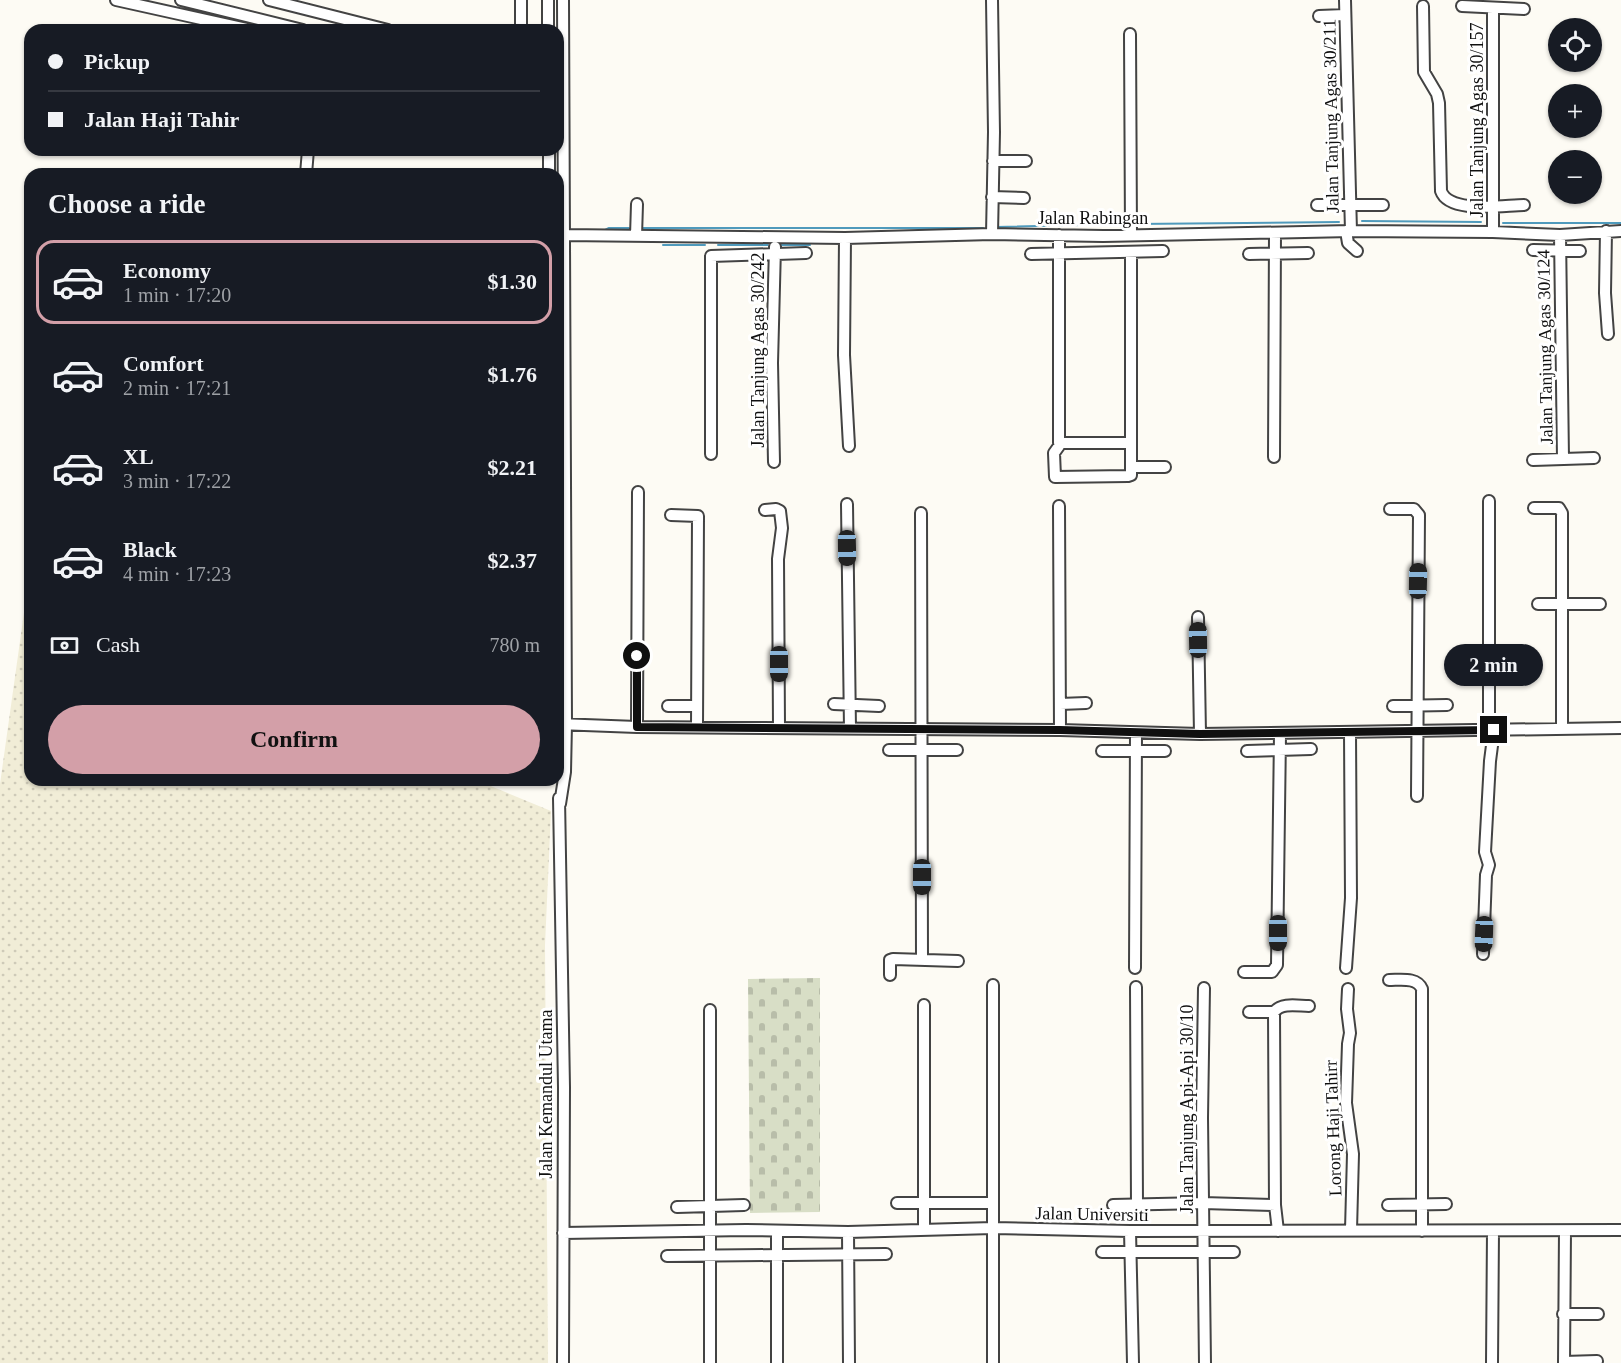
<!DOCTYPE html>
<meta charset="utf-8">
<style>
:root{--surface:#171b24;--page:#242831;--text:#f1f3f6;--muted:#9ea1a6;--line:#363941;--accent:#d39fa8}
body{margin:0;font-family:Georgia,serif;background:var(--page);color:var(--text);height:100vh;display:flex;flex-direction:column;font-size:22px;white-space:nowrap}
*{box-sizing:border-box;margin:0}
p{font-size:20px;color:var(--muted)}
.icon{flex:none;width:33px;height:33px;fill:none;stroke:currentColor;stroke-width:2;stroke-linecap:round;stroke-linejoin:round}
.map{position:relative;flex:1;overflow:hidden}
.drawer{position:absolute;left:24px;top:168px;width:540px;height:618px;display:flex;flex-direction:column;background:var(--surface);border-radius:18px;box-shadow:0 2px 4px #0004}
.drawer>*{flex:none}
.banner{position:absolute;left:24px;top:24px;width:540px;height:132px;border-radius:18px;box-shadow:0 2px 4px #0004;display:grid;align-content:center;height:132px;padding:0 24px;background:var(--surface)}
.controls{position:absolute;left:1548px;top:18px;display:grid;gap:12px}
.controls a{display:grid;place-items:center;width:54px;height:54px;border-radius:50%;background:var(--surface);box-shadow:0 2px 4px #0004;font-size:30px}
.end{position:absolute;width:27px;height:27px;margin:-14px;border:8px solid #101010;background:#fff;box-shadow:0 0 0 3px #fff}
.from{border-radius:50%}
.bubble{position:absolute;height:42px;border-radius:21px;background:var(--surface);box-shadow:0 2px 4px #0004;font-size:20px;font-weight:700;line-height:42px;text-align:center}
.car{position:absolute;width:18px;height:36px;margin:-18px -9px;border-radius:8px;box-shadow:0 0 4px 2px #0007;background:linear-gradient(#222 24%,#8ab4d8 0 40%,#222 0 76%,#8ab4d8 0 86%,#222 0)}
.banner b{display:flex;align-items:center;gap:21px;height:57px;font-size:22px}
.banner b+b{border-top:2px solid var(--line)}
.banner i{width:15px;height:15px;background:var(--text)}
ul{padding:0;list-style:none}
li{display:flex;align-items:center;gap:18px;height:84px;margin:0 12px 9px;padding:0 12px;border:3px solid transparent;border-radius:18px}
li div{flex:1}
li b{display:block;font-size:22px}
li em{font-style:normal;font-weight:700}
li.selected{border-color:var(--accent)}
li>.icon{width:54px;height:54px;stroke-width:1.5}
h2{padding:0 24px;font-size:27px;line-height:72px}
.pay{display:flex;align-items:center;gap:15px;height:66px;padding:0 24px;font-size:22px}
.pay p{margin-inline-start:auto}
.action{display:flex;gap:12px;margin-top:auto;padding:12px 24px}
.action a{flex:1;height:69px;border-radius:36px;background:var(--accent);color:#111;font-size:24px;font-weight:700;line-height:69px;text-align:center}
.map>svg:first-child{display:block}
</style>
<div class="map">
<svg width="1621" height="1363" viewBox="0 0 1621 1363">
<defs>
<pattern id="farmland-dots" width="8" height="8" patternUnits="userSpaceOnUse" patternTransform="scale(1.5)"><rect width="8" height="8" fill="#f1edd7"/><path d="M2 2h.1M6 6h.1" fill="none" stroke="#cecab8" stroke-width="1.8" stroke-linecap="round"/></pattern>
<pattern id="cemetery-stones" width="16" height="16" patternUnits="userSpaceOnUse" patternTransform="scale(1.5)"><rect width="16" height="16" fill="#d8dec6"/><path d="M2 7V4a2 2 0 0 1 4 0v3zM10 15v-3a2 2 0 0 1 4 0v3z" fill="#b8bda9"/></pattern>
</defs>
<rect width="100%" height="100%" fill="#fdfbf4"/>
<path fill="url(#farmland-dots)" d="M28,584L30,585V780H476L551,811L545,945L548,1363H0V784Z"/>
<path fill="url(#cemetery-stones)" d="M820,978V1212L750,1213L748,979Z"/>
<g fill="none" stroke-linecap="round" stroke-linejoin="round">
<path stroke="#4f9abc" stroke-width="2" d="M1362,221L1481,222
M1503,223H1621
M1135,224L1339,222
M997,227L1126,224
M642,228H983
M605,230L609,228H629
M663,245H705
M718,245H768
M781,245H810"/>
<g stroke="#434343" stroke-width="14">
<path id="minor" d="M116,0L251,30
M181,0L303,30
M269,0L388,30
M521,0V30
M548,0V30
M992,0L994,132L992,234
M1345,0L1351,231
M1423,6L1424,72L1437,94L1439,103L1441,191C1449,214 1504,205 1524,205
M1462,6L1524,9
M1493,9V232
M1319,16L1345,15
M1130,34L1131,235
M549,150V174
M993,161H1026
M306,174L308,150
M992,197L1024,198
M1317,205H1383
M1346,231L1348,243L1357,251
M1606,231L1605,293L1608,334
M564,235L845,238L992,234L1103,236L1351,231L1493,232L1560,235L1621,231
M1059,235V443H1131
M1560,235L1563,458
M636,236L637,204
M845,238L844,355L849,446
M1533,250L1580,251
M1031,254L1163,251
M1249,254L1308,253
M1059,446L1054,453L1055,477L1128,476L1131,475V252
M711,454V256L806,253
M1274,457L1275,233
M1533,460L1594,458
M774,462L772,363L775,247
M1131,467H1165
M1489,501V730
M847,504L850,728
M1059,506L1060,730
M1534,508H1559L1562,513V728
M1390,509H1414L1419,515L1417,796
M765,510L776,509L780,511L782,528L778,559L779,727
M921,513L922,959
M671,515L698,516L697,727
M1538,604H1600
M1198,617L1200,734
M834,704L879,706
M1060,704L1086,703
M668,706H697
M1393,706L1447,705
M558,724L637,727L1060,730L1200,734L1621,728
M637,727L638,492
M889,750H957
M1102,751H1165
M1247,751L1311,749
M559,798L564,1087L563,1363
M560,804L565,772L566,724L563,0
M1483,954L1486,875L1489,865L1485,852L1490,761L1494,730
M1135,968L1136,733
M1346,968L1351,898L1350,733
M1244,972H1272L1277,965L1280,734
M890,975V960L893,959L958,961
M1389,980C1401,980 1417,977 1422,989V1231
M993,985V1363
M1136,987L1137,1205
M1204,988L1202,1118L1205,1363
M1348,989L1347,1009L1350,1033L1348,1044L1346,1103L1353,1154L1351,1230
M924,1005V1229
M710,1010V1363
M1249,1012H1274
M897,1203H993
M1113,1205L1203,1203L1275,1205
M1388,1205L1446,1204
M677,1207L744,1205
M777,1231V1363
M1130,1231L1133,1363
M1278,1231L1275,1205L1274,1012C1282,1002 1298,1006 1309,1006
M848,1232L849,1363
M563,1233L746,1230L848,1232L993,1228L1130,1231L1621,1230
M1102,1252H1234
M667,1256L886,1254
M1563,1314H1598
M1564,1362L1597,1361
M1492,1363L1493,1231
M1564,1363L1565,1231"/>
</g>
<use href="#minor" stroke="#fff" stroke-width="10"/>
</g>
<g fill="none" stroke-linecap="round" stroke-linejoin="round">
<path stroke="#101010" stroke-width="8" d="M637,656V727L1060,730L1200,734L1494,730"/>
</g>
<g text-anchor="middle" stroke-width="6" stroke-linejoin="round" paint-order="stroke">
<g font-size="18" fill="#101010" stroke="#fff">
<text transform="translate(1331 116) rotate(-91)" y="6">Jalan Tanjung Agas 30/211</text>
<text transform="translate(1477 120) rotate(-90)" y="6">Jalan Tanjung Agas 30/157</text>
<text x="1093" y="224">Jalan Rabingan</text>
<text transform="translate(1545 347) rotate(-91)" y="6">Jalan Tanjung Agas 30/124</text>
<text transform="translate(758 350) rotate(-90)" y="6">Jalan Tanjung Agas 30/242</text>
<text transform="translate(546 1094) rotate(-90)" y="6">Jalan Kemandul Utama</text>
<text transform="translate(1187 1109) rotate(-90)" y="6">Jalan Tanjung Api-Api 30/10</text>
<text transform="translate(1333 1128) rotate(-92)" y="6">Lorong Haji Tahirr</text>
<text transform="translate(1092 1214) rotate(1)" y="6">Jalan Universiti</text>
</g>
</g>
</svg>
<div class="controls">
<a><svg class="icon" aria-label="locate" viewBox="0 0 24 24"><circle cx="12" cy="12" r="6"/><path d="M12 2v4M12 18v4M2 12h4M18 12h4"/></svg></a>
<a>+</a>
<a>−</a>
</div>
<i class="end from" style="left:637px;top:656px"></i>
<i class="end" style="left:1494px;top:730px"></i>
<div class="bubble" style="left:1444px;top:644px;width:99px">2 min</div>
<i class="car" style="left:847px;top:548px;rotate:179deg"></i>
<i class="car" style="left:1418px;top:581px;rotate:1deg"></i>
<i class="car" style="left:1198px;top:640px;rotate:359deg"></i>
<i class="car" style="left:779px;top:664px;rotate:180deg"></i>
<i class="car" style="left:922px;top:877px;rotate:180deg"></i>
<i class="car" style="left:1278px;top:933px;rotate:180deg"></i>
<i class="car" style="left:1484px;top:934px;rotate:182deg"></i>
<div class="banner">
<b><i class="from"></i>Pickup</b>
<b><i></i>Jalan Haji Tahir</b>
</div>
<section class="drawer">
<h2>Choose a ride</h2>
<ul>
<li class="selected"><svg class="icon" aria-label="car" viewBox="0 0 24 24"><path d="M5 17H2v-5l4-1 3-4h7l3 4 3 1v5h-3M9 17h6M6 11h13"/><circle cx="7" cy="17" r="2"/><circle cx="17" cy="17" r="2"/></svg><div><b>Economy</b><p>1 min · 17:20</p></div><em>$1.30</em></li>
<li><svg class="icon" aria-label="car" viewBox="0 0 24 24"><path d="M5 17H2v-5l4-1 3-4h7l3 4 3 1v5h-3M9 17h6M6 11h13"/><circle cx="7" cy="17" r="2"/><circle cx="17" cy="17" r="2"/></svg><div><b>Comfort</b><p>2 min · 17:21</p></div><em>$1.76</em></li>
<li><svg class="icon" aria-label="car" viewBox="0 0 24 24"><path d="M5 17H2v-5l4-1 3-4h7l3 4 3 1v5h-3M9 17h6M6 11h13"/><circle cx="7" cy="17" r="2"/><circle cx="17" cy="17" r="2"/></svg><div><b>XL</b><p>3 min · 17:22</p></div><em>$2.21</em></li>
<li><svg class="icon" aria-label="car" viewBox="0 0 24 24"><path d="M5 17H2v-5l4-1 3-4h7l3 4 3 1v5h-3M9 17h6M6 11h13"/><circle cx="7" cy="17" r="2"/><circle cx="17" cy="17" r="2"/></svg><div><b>Black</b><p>4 min · 17:23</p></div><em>$2.37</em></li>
</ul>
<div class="pay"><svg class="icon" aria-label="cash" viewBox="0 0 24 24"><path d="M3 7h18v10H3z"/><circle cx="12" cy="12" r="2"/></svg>Cash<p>780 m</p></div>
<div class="action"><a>Confirm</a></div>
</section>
</div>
